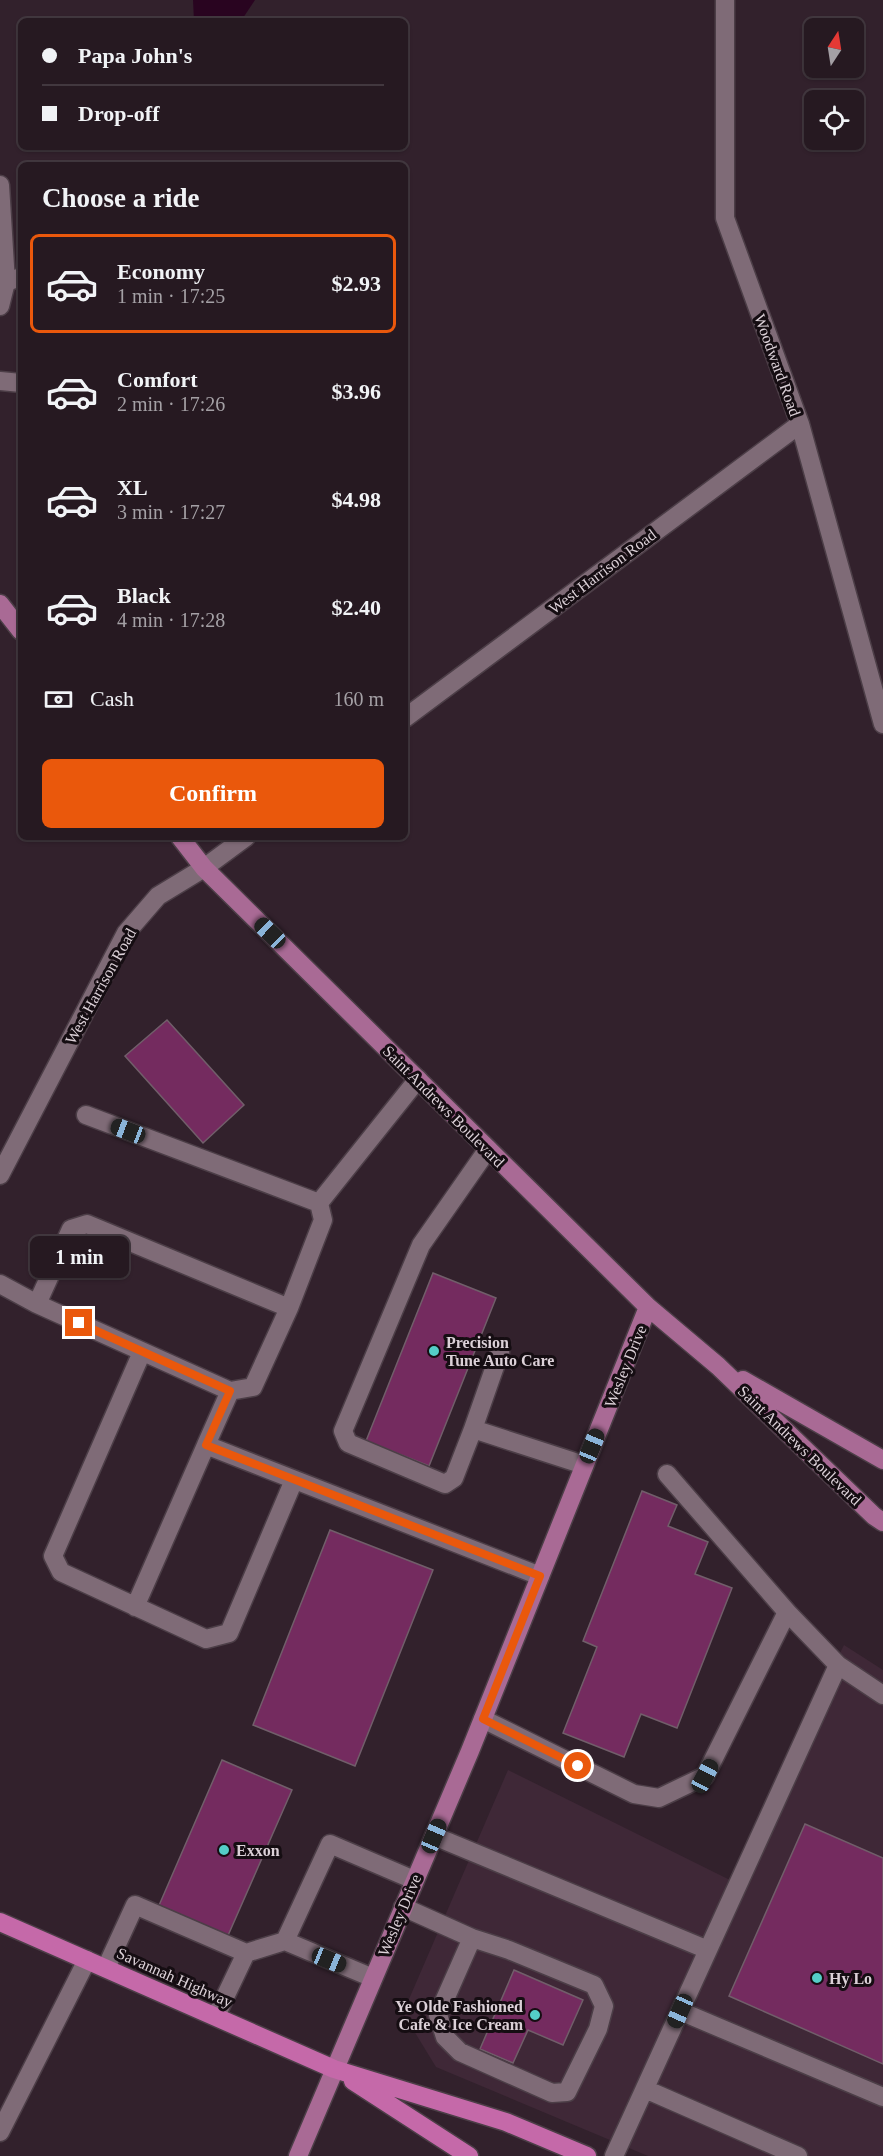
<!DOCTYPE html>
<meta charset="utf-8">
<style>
:root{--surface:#261921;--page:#32262e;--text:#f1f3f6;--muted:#a4a0a5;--line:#42383f;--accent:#ea580c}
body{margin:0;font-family:"Times New Roman",serif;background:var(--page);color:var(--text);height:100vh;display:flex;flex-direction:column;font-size:22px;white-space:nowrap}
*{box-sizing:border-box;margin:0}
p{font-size:20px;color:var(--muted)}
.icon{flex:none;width:33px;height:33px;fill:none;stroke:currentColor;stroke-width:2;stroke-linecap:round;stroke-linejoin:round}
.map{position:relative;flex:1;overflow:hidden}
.panel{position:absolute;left:18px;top:162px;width:390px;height:678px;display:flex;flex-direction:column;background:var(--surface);border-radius:9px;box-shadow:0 2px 4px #0004,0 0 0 2px var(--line)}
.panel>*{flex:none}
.banner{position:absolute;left:18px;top:18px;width:390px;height:132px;border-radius:9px;box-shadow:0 2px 4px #0004,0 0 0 2px var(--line);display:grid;align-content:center;height:132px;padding:0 24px;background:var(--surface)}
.needle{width:39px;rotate:12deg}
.fabs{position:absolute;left:804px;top:18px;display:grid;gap:12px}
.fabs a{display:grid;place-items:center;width:60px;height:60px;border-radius:9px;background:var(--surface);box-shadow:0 2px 4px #0004,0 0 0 2px var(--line);font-size:30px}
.end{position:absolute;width:27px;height:27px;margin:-14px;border:8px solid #ea580c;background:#fff;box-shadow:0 0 0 3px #fff}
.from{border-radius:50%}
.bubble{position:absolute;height:42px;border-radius:9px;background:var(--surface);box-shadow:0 2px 4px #0004,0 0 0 2px var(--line);font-size:20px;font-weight:600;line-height:42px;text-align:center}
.car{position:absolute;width:18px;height:36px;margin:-18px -9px;border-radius:8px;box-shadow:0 0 4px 2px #0007;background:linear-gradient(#222 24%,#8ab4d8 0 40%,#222 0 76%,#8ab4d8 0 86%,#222 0)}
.banner b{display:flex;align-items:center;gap:21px;height:57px;font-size:22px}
.banner b+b{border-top:2px solid var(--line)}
.banner i{width:15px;height:15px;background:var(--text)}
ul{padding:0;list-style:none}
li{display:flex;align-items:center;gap:18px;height:99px;margin:0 12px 9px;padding:0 12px;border:3px solid transparent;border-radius:9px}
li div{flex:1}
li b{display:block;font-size:22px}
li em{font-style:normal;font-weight:600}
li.active{border-color:var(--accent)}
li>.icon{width:54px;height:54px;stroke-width:1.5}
h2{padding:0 24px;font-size:27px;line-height:72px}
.pay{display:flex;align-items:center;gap:15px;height:66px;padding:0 24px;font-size:22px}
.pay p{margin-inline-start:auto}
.button{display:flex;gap:12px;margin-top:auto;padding:12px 24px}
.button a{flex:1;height:69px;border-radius:9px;background:var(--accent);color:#fff;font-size:24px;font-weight:600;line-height:69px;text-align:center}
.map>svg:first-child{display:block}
</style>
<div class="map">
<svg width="883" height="2156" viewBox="0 0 883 2156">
<rect width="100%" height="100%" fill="#32212c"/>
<path fill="#3f2837" d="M844,1645L883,1670V2156H648L436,2067L403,2013L508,1770L732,1881L755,1825Z"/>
<path fill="#290420" d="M193,0H255L241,21H194Z"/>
<path fill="#742b5f" stroke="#715e6a" stroke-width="1.5" d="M167,1020L244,1105L203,1143L125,1056Z
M433,1273L496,1298L429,1466L366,1441Z
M642,1491L677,1505L668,1526L708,1542L695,1574L732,1588L677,1728L641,1714L624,1757L563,1733L597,1647L583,1641Z
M330,1530L433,1570L355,1766L253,1725Z
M222,1760L292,1790L226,1940L157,1910Z
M805,1824L883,1858V2064L729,1996Z
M514,1970L583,2000L563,2045L528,2030L513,2063L480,2049Z"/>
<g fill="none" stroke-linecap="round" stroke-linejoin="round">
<g stroke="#4c3e47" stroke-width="21">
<path id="lane" d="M6,282L21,277
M0,381L21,383
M488,1149L421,1245L343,1431L348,1443L445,1484L454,1478L473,1429L584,1465
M319,1203L418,1079
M0,1284L37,1304L230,1391L206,1445L540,1576
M37,1304L71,1229L87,1224L289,1308L323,1220L319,1203L86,1115
M142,1352L53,1556L61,1572L206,1639L229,1633L294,1480
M230,1391L253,1387L289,1308
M473,1429L500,1352
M135,1607L206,1445
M787,1612L838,1665
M483,1719L634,1794L659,1798L705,1776L787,1612L667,1474
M434,1836L708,1950
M403,1907L472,1938L509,1950L594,1985L604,2006L598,2029L567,2092L552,2093L460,2052L445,2037L438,2015L472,1938
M285,1941L373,1978
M246,1953L285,1941L330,1844L414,1880
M106,1968L135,1905L246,1953L216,2016
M680,2011L883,2097
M645,2089L798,2156
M0,2132L87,1960
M614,2156L838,1665L883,1695"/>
</g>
<g stroke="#4c3e47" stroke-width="21">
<path id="street" d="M725,0V218L800,424L883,724
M0,185L6,282L0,306
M405,718L800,424
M0,1175L126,933L158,896L204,868L246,837"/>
</g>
<g stroke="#4c3e47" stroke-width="21">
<path id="primary" d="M0,604L21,631
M180,837L204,868L648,1307L718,1366L874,1516L883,1522
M743,1380L883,1460
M298,2156L470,1751L648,1307"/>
</g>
<g stroke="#4c3e47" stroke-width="21">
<path id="highway" d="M0,1922L334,2069L506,2122L587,2156
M353,2081L469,2156"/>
</g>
<use href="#lane" stroke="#7f6b77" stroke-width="18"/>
<use href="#street" stroke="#7f6b77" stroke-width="18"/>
<use href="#primary" stroke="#a96a95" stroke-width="18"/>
<use href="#highway" stroke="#c569a9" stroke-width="18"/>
</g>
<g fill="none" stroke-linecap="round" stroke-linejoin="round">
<path stroke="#ea580c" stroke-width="8" d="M79,1323L230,1391L206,1445L540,1576L483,1719L578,1766"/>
</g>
<g fill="#54cdc7" stroke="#150d12" stroke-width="2">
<circle cx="434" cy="1351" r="6"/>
<circle cx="224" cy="1850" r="6"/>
<circle cx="817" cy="1978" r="6"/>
<circle cx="535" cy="2015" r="6"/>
</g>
<g text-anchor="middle" stroke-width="6" stroke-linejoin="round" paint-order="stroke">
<g font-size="16" fill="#dcd1d8" stroke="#150d12">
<text transform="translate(778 365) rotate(70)" y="6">Woodward Road</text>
<text transform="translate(602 571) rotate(-37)" y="6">West Harrison Road</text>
<text transform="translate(100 986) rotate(-61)" y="6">West Harrison Road</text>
<text transform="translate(444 1106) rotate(45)" y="6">Saint Andrews Boulevard</text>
<text transform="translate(625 1366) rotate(-68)" y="6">Wesley Drive</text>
<text transform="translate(800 1445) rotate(44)" y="6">Saint Andrews Boulevard</text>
<text transform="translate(399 1915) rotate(-67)" y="6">Wesley Drive</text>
<text transform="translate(175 1977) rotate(24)" y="6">Savannah Highway</text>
</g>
<g font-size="16" font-weight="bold" fill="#dcd1d8" stroke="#150d12" text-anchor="start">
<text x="446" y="1348">Precision<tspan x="446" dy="18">Tune Auto Care</tspan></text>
<text x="236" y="1856">Exxon</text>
<text x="829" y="1984">Hy Lo</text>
<text x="523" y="2012" text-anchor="end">Ye Olde Fashioned<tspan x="523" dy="18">Cafe &amp; Ice Cream</tspan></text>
</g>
</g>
</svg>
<div class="fabs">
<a><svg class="needle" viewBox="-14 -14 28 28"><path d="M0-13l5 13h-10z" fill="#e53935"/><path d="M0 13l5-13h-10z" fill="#a4a0a5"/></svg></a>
<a><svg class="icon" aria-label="locate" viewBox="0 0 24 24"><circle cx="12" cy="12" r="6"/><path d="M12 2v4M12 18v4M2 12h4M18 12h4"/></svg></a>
</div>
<i class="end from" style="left:578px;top:1766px"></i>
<i class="end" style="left:79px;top:1323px"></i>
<div class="bubble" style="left:30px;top:1236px;width:99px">1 min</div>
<i class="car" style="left:270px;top:933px;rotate:314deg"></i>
<i class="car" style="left:128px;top:1131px;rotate:291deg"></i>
<i class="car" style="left:592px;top:1446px;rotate:22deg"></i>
<i class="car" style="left:705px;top:1776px;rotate:28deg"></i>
<i class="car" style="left:434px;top:1836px;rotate:23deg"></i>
<i class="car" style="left:329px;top:1960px;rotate:112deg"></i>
<i class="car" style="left:680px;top:2011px;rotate:204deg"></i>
<div class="banner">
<b><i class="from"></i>Papa John's</b>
<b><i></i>Drop-off</b>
</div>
<section class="panel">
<h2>Choose a ride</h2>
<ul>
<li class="active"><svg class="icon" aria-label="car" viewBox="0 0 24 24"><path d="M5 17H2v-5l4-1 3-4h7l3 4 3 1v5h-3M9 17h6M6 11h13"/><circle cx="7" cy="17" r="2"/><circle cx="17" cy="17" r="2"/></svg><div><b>Economy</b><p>1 min · 17:25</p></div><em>$2.93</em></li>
<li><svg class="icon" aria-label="car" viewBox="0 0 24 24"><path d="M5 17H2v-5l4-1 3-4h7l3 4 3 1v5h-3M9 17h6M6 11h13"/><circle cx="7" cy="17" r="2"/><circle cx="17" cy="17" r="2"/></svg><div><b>Comfort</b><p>2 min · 17:26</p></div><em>$3.96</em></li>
<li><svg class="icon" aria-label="car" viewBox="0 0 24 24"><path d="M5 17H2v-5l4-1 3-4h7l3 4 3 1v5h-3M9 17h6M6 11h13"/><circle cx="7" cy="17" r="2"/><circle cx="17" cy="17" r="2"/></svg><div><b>XL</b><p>3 min · 17:27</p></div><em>$4.98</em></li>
<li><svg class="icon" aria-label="car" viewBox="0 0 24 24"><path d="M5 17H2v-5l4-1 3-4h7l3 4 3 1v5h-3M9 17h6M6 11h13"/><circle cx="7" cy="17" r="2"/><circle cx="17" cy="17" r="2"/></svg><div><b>Black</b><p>4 min · 17:28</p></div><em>$2.40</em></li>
</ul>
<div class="pay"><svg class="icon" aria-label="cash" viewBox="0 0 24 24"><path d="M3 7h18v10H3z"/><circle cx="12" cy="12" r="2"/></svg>Cash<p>160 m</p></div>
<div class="button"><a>Confirm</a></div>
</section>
</div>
